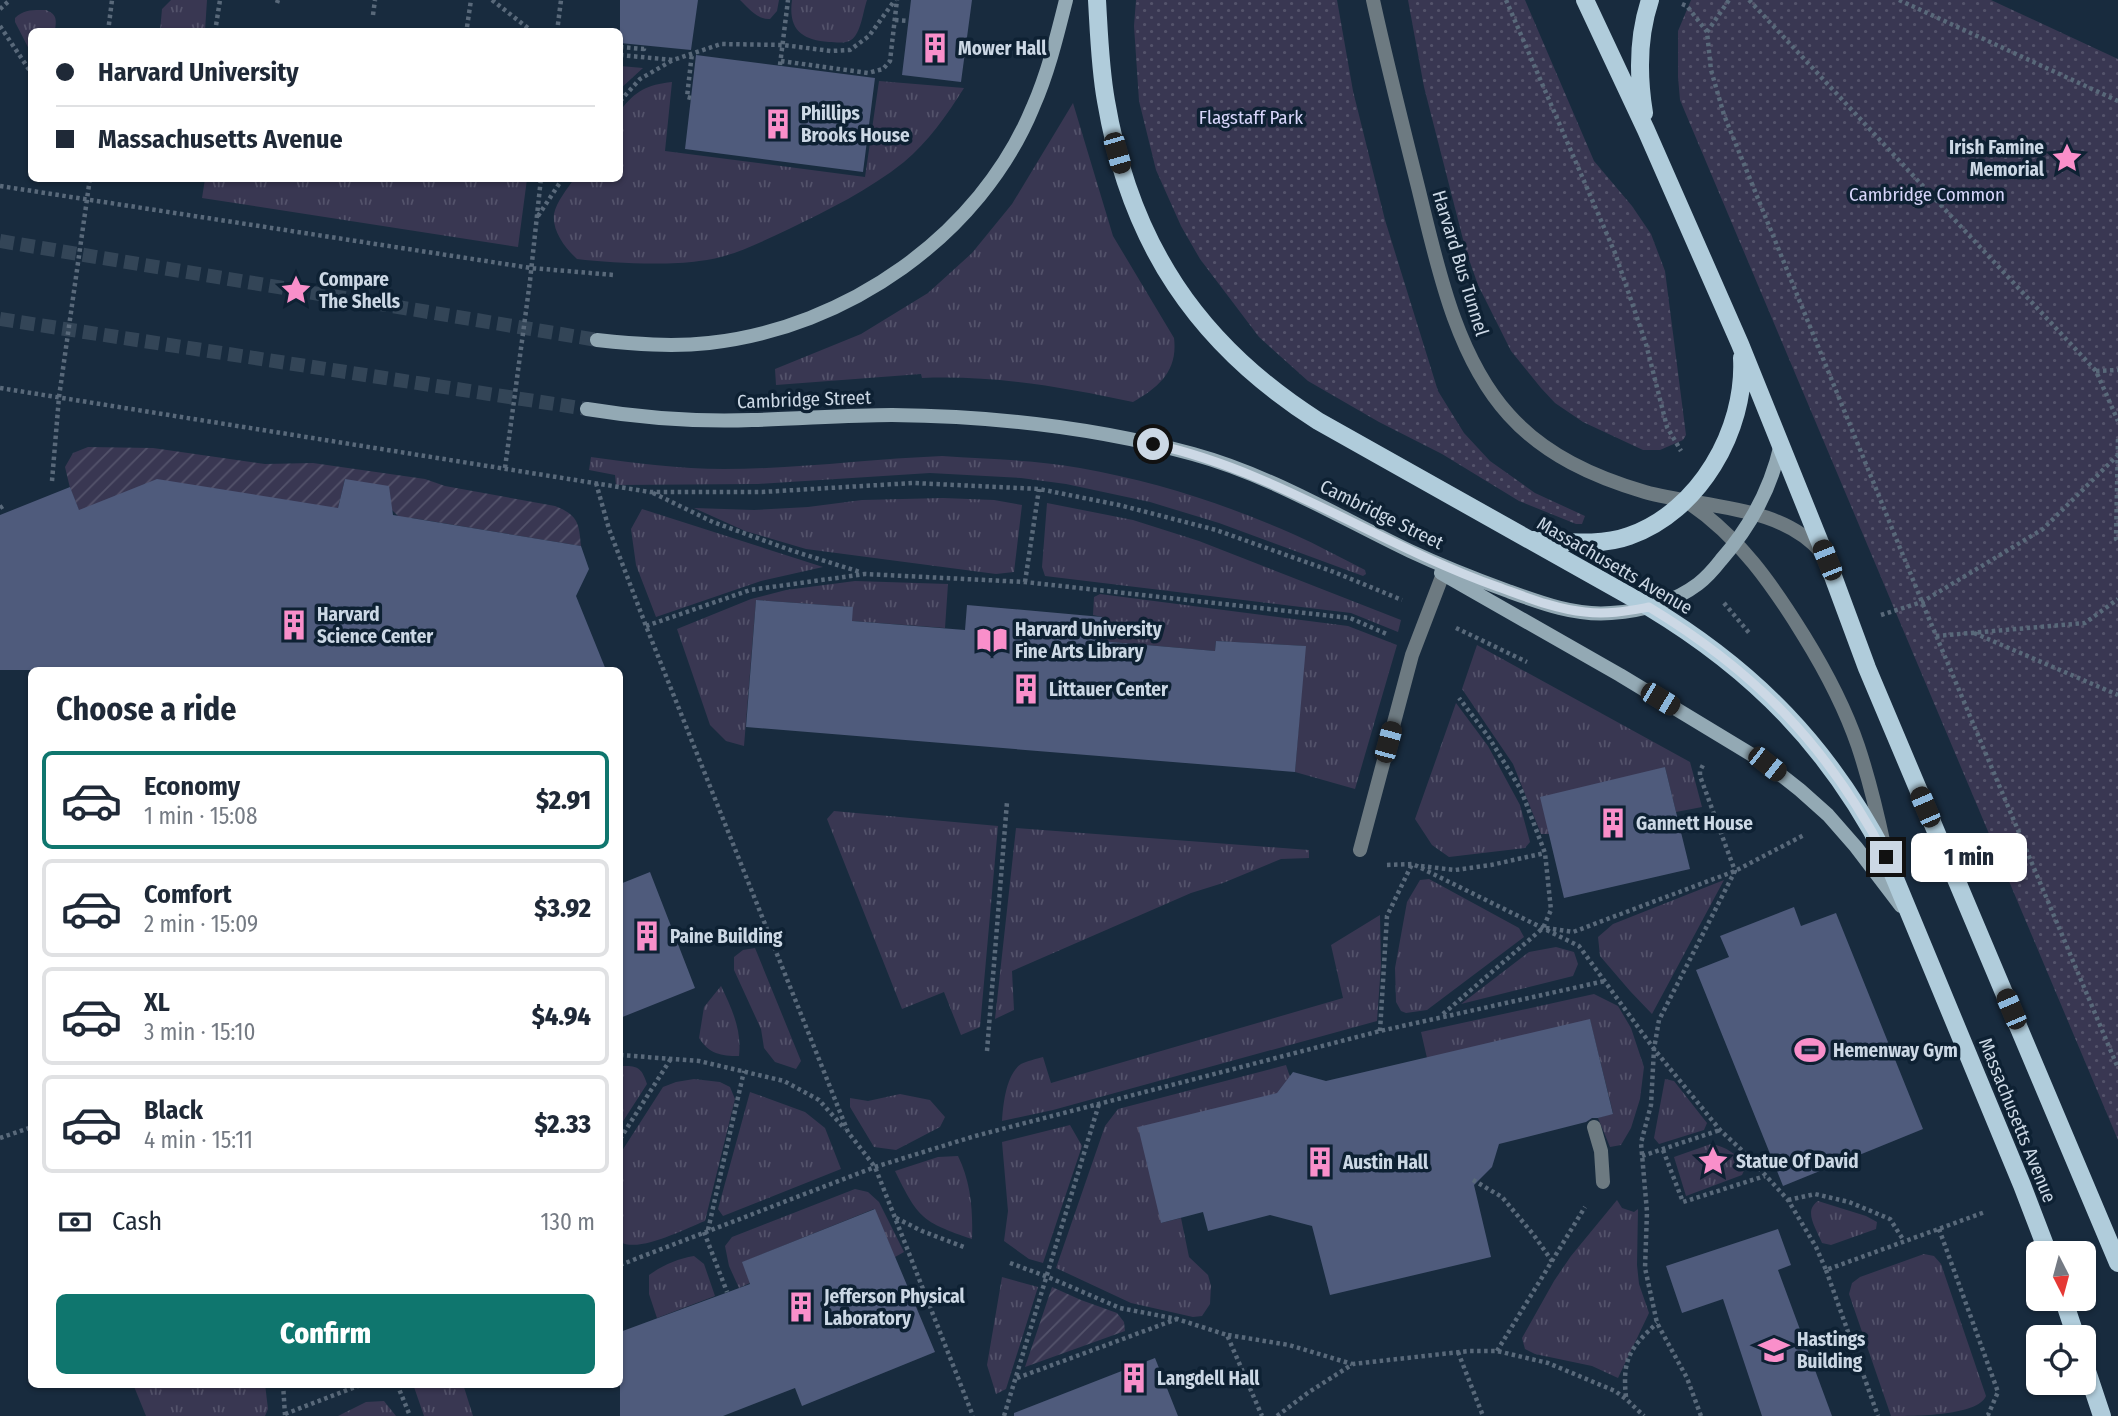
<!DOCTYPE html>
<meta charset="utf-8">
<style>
:root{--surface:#fff;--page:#f6f6f7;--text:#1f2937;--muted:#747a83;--line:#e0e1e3;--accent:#0f766e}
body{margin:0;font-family:"Fira Sans Condensed",sans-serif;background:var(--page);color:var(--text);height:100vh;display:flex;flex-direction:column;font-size:26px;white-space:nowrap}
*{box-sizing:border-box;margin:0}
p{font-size:23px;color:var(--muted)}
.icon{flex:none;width:38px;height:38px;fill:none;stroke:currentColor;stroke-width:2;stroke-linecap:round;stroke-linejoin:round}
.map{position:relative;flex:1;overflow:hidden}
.panel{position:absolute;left:28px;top:667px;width:595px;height:721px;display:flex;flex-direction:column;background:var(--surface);border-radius:10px;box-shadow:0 2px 5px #0004}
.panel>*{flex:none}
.banner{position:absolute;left:28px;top:28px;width:595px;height:154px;border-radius:10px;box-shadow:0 2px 5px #0004;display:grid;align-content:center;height:154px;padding:0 28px;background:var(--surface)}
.needle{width:46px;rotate:174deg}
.fabs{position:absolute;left:2026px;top:1241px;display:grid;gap:14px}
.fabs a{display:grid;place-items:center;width:70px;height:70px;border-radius:10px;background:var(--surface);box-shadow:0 2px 5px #0004;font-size:35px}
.end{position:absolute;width:32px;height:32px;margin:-16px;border:9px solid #ccd8e5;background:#111;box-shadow:0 0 0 4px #111}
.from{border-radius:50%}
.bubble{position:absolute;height:49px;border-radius:10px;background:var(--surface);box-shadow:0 2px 5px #0004;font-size:23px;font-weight:800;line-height:49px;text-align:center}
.car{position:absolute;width:21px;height:42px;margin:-21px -10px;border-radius:9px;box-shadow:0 0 5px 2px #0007;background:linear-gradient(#222 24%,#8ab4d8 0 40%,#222 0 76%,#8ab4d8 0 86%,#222 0)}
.banner b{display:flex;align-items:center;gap:24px;height:66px;font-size:26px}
.banner b+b{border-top:2px solid var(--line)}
.banner i{width:18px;height:18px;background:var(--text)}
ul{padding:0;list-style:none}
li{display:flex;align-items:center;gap:21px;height:98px;margin:0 14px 10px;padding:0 14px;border:4px solid var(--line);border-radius:10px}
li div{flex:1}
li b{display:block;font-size:26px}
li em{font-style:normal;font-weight:800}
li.on{border-color:var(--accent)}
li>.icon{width:63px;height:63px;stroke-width:1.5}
h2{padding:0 28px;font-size:32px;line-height:84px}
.pay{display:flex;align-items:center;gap:18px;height:77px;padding:0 28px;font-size:26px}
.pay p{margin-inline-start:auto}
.cta{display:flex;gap:14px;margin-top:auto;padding:14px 28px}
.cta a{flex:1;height:80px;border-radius:10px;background:var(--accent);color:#fff;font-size:28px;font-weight:800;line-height:80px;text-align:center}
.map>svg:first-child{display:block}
</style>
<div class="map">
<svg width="2118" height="1416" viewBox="0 0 2118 1416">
<defs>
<pattern id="grass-tufts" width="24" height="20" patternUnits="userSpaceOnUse" patternTransform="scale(1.75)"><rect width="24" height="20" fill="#393752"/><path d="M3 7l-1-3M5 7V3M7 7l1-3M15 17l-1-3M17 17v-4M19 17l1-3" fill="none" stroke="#54536b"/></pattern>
<pattern id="park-dots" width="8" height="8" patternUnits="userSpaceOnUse" patternTransform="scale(1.75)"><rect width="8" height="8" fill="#393752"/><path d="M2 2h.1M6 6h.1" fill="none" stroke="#54536b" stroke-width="1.8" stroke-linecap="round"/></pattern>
<pattern id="garden-furrows" width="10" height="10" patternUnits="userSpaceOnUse" patternTransform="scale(1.75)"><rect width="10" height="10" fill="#393752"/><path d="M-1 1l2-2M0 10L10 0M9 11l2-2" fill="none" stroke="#54536b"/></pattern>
</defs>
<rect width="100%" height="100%" fill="#182b3e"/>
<path fill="url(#grass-tufts)" d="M171,0H207L205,31H160L162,9Z
M740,0H779L777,11L770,19C758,20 748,8 740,0Z
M792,0H867C863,11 861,34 851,40C845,44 835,42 829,42C801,40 788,29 792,0Z
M46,10C58,15 56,20 55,31L32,32L31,53L15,22V18C24,9 34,10 46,10Z
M620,66L643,68L620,89Z
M879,81L964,88C947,115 928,142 904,162C869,190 828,210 789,229C761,242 730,258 699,261C665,266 611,263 577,259C565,248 552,231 554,214C556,202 568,188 574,179L620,178V111C636,90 647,85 672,82L665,151L865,177Z
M1073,103L1113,236L1174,338C1178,371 1159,387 1133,402C1063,387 994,375 922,378L921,374L776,385L775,369L861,334L928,293L972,253L1012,204Z
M205,179V178L527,179L518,247L202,198Z
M942,456C988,459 1035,460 1080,468C1154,481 1225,504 1293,534C1318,545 1341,558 1365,570L1366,574L1363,576L1219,523L1150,502L1066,484L1021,478L930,473L758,484L616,485L615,475L589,470L591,457C635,463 680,469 724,469C797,469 869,459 942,456Z
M943,498L994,500L1022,505L1014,572L996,574L806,549L745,531L694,508L754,510L808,507L862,500Z
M1047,503L1133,520L1199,541L1401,620L1398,632L1351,613L1045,576L1042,567Z
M642,509L823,567L761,581L656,617L636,565L631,529Z
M855,581L948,584L945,628L852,621V607L756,600L744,746L726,741L710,725L677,629L751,599L786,590Z
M1100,594L1348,626L1397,645L1355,789L1295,772L1305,646L1216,641L1215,651L1100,641L1102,617L1093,615L1094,597Z
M1477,645L1690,762L1702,807L1676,812L1665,767L1549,834H1541L1513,764L1462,689Z
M1456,703L1488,746L1520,805L1530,842L1525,848L1449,857L1432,845L1415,819Z
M834,811L998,826L980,1027L961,1035L944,992L902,1009L827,819Z
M1016,828L1309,850V858L1281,859L1223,883L1191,893L1012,971L1014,1010L995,1019Z
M1429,879L1519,928L1524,937L1427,1010L1406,1013L1401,1011L1396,1002L1395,968L1407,902L1420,880Z
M1724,880L1652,1014L1630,991L1600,956L1598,937L1613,924Z
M1380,915L1381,965L1377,1021L1053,1110L1002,1121C1003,1105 1006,1074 1021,1064C1027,1061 1036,1059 1043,1057L1051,1083L1343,998L1331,945Z
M1556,947L1574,952L1578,964L1573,976L1461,1004L1529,952Z
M755,948L801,1061L796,1069L775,1062L764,1048L761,1029L734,970V957L743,950Z
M721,986C732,1009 742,1030 739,1056C721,1056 709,1054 699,1038L704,1007Z
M1594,994L1618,1006L1631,1028L1644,1067L1640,1099L1631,1128L1621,1145L1610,1147L1598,1118L1613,1113L1590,1020L1427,1058L1421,1032Z
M1286,1065L1290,1077L1283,1092L1161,1223L1181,1218L1189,1257L1208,1275L1211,1286L1210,1304L1202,1316L1193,1317L1131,1303L1056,1268L1105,1126L1118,1109Z
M620,1066C637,1066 641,1066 647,1084L620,1126Z
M694,1079L720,1082L730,1087L735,1099L705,1221C684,1229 640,1253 620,1242V1154L663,1087L676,1082Z
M1665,1079L1674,1081L1707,1123L1704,1130L1659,1144L1654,1138Z
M750,1092L805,1112L825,1128L841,1169L723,1216L718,1209Z
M900,1094L930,1100L945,1117L940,1127L896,1150L874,1147L850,1107V1098L868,1101Z
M1070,1125L1082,1146L1043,1263L1029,1259L1004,1241L1008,1211L1002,1142Z
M1711,1144C1727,1147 1736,1154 1746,1166L1742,1175L1686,1196L1674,1157Z
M958,1156C971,1182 973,1211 972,1239C922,1222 918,1218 895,1171L938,1157Z
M855,1189L868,1192L879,1202L904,1252L895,1257L874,1209L743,1262L750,1283L739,1288L729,1266L725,1246L732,1237Z
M1617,1200L1622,1208L1634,1212L1638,1209L1637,1265L1639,1284L1649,1313L1618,1378L1592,1366L1535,1354L1525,1349L1522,1338L1554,1281L1571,1256Z
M1818,1201L1866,1216L1877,1222L1876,1229L1831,1245L1822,1243C1816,1228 1803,1211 1818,1201Z
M1924,1254L1934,1256L1941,1264L1986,1396C1978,1416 1914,1416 1891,1416L1849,1294L1852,1283L1860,1277Z
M694,1256L704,1264L715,1296L657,1318L649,1294V1275C663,1265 677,1259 694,1256Z
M1002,1277L1038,1287L1006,1389L996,1394L987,1365Z
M133,1384H265L268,1409L265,1416H146Z
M417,1384H463L473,1416H424L414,1387Z
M384,1401L396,1416H338L366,1402Z"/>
<path fill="url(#park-dots)" d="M1136,0H1337L1353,91L1385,220L1438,391L1464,433L1490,461L1535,493L1585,516L1582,524H1576L1519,501L1442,454L1379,422L1308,381L1259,337L1200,259L1181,226L1156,170L1139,101L1134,26Z
M1408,0H1525L1594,161L1632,206L1651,234L1665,271L1686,435L1683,440L1660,450H1643L1583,422L1555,403L1541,388L1511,351L1478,285L1466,251L1424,87Z
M1691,0H1991L2118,59V1140L1680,100L1678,77V31Z"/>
<path fill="url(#garden-furrows)" d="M88,447L153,448L265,464L313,463L425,479L445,486L555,506C578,515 579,523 581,546L412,518L410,528L392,510L345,479L338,508L93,546L70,488L65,467L73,453Z
M1052,1287L1081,1300L1117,1313L1124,1322L1125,1331L1025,1367Z"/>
<path fill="#4f5b7c" d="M620,0H698L691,50L620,43Z
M911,0H972L961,82L902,75Z
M696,55L875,78L863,172L685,149Z
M157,479L338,508L345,479L389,486L393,515L581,546L589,569L576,596L606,670H0V515L70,487L79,510Z
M756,600L853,607L852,621L965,630L967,605L1102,617L1100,641L1215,651L1216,641L1306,646L1295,772L746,727Z
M1665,767L1690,869L1564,898L1540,797Z
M650,872L695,988L620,1018V884Z
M1794,907L1801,926L1836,913L1923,1129L1783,1186L1696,970L1729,957L1720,936Z
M1590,1019L1613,1114L1598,1118H1592L1586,1122L1499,1144L1492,1167L1474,1185L1491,1257L1330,1295L1312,1226L1270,1215L1208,1231L1203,1212L1161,1223L1138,1127L1277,1093L1293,1072L1326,1081Z
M875,1209L935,1352L802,1406L795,1388L723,1416H620V1332L750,1284L742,1262Z
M1778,1229L1791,1265L1778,1270L1832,1416H1762L1723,1299L1682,1313L1666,1266Z
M1155,1358L1178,1416H1014V1413Z"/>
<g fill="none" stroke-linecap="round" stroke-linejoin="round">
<path stroke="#334557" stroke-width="14" stroke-dasharray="14 7" stroke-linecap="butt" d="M0,241L597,340
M0,319L587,409"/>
<path stroke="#59697a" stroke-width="4.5" stroke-dasharray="3.5 3.5" stroke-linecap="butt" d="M492,0L533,32
M1506,0L1615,253L1646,344L1667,427L1681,451
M1749,0L2096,371L2118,421
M1899,0L2118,101
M277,3L278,0
M1682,4L1687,6L1707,32L1711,70L1724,115L1922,602L2118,1068
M0,9L10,0
M373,15L375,0
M895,20L908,21
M0,26L32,74
M467,27L471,0
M108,32L112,0
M215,32L220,0
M557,32L561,0
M1707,32L1729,0
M620,47L644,49V46
M620,55L673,60L721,44L783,45L831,51L850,50L869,36L895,0
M781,61L868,73L883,69L890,61L897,0
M780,65L788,0
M691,98L687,97L692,53
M620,101L640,79L673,60
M0,186L531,268L614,275
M538,216L563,178
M2096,371L2118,370
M0,388L650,492H762L913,483L1039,489L1119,505L1216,530L1334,572L1402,600
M2118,439L2116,539L2118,542
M505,468L530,281L541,178
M52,481L59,397L90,178
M596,483L609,529L646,626L848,1132L875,1167L973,1416
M653,493L713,522L793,551L860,572
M0,508L3,506
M1025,582L1039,489
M1724,603L1750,634
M1881,615L1922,602L2043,529L2118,455
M646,626L750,590L865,574L1025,582L1350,618L1389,635
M1456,628L1527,662
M1974,633L2118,695
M1936,636L2085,623L2118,599
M1387,865L1412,864L1417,866L1579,946L1654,1049L1720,1130L1747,1155L1788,1200L1816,1247L1826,1270L1985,1212
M1421,866L1455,870L1491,865L1545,853
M1546,928L1573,932L1735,871L1804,835
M1443,1014L1543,928L1551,910L1545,853L1521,790L1488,736L1459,698
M1380,1031L1387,916L1412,864
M987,1051L1007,802
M620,1055L699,1061L784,1081L819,1100L845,1129
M0,1138L32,1127
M620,1139L672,1057
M1663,1150L1683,1202L1765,1176
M1642,1156L1720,1130
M1473,1180L1502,1197L1533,1234L1552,1261
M1788,1200L1815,1194L1849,1202L1890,1219L1904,1241
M896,1218L922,1231L964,1247
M1939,1229L1998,1392L1988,1415L1986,1416
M708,1230L744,1071
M704,1232L727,1292
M1010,1263L1048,1277L1120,1308L1177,1319L1227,1335L1262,1416
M620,1265L875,1167L975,1136L1380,1031L1605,981
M1826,1270L1878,1416
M1228,1335L1289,1345L1352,1364
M1497,1351L1585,1207
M1458,1352L1483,1416
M1017,1378L1177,1319
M283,1384L285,1415
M397,1384L410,1416
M1626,1397C1622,1359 1630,1348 1657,1323
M285,1414L363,1384
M1004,1416L1099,1104
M1277,1416L1309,1392L1353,1364L1469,1351H1497L1548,1363L1615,1391L1626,1399L1644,1416
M1701,1416L1687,1378L1657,1323L1645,1268L1647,1212L1641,1143L1651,1105L1654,1049L1659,1020L1735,871L1700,776V771L1704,763"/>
<path stroke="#6d7a81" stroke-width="14" d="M1373,0C1387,64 1403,127 1419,191C1437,265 1456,357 1509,415C1545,455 1594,477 1645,492C1702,508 1781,504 1822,553
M1689,503C1739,537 1772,584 1804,636C1825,670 1845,708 1858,746C1869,779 1877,812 1884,845
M1360,850L1412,655L1443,574
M1594,1127L1601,1151L1603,1182"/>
<path stroke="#93a9b4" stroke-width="14" d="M597,340C635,344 671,347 709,343C846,328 980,236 1033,107C1048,73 1057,36 1066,0
M587,409C642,418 697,422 752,420C799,419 845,415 892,415C993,416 1094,427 1193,454C1270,475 1339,517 1410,551C1442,566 1475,579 1508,591C1541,603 1576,616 1611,613C1642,611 1674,602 1698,584C1707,577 1714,569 1721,560C1751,526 1771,488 1781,444
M1441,573L1620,675L1767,764L1800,790L1828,815L1856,847L1901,906"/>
<path stroke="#b0ccdb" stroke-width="18" d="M1097,0C1099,34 1100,68 1106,101C1130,243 1197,344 1318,421L1649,607C1755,671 1829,747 1886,857L2022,1185L2048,1253
M1585,0L1646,130L1740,344L1827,560L1867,668L2118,1263
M1644,113C1638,76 1638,36 1650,0
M1533,540C1563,541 1599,547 1629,536C1699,512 1746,430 1742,358
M2063,1298L2076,1337
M2084,1362L2102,1416"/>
</g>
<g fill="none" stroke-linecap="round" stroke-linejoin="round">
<path stroke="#ccd8e5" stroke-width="9" d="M1153,444C1277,471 1379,545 1498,587C1526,597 1555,609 1585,612C1607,615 1627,611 1649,607C1756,672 1827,745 1886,857"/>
</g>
<defs>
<g id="building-bare" transform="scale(2.415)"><path d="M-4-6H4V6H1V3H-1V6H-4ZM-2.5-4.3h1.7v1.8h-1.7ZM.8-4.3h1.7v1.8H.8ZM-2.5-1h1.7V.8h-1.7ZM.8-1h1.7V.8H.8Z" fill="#f98fca" stroke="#0e2133" stroke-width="2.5" paint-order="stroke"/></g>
<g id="sight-bare" transform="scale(2.415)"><path d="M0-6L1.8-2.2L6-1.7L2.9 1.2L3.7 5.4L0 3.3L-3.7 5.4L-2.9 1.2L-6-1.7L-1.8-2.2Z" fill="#f98fca" stroke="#0e2133" stroke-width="2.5" paint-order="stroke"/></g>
<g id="library-bare" transform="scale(2.415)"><path d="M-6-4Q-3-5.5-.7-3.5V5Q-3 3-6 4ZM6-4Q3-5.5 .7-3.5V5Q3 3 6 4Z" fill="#f98fca" stroke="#0e2133" stroke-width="2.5" paint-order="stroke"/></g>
<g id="stadium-bare" transform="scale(2.415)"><path d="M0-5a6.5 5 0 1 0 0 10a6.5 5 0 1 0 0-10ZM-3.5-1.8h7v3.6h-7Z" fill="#f98fca" stroke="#0e2133" stroke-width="2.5" paint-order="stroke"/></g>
<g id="university-bare" transform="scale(2.415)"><path d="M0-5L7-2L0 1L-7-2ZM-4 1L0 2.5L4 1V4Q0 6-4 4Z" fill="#f98fca" stroke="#0e2133" stroke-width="2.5" paint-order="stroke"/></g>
</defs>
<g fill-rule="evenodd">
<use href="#building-bare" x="935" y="48"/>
<use href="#building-bare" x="778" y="124"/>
<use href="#sight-bare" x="2067" y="158"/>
<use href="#sight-bare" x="296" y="290"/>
<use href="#building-bare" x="294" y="625"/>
<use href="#library-bare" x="992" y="640"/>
<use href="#building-bare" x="1026" y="689"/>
<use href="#building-bare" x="1613" y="823"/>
<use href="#building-bare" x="647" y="936"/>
<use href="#stadium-bare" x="1810" y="1050"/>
<use href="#sight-bare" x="1713" y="1161"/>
<use href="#building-bare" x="1320" y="1162"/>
<use href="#building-bare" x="801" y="1307"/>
<use href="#university-bare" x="1774" y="1350"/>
<use href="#building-bare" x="1134" y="1378"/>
</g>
<g text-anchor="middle" stroke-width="7" stroke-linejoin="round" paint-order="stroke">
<g font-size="19" font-weight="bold" fill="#ccd8e5" stroke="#0e2133" text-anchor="start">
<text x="958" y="55">Mower Hall</text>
<text x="801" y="120">Phillips<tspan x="801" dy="22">Brooks House</tspan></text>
<text x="2044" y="154" text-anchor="end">Irish Famine<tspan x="2044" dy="22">Memorial</tspan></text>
<text x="319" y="286">Compare<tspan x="319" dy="22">The Shells</tspan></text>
<text x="317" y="621">Harvard<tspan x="317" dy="22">Science Center</tspan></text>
<text x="1015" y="636">Harvard University<tspan x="1015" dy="22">Fine Arts Library</tspan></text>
<text x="1049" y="696">Littauer Center</text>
<text x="1636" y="830">Gannett House</text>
<text x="670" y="943">Paine Building</text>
<text x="1833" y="1057">Hemenway Gym</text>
<text x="1736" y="1168">Statue Of David</text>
<text x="1343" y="1169">Austin Hall</text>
<text x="824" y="1303">Jefferson Physical<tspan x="824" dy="22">Laboratory</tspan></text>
<text x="1797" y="1346">Hastings<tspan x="1797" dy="22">Building</tspan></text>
<text x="1157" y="1385">Langdell Hall</text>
</g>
<g font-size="19" fill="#d7d5fa" stroke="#0e2133">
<text x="1251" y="124">Flagstaff Park</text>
<text x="1927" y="201">Cambridge Common</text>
</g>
<g font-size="19" fill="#ccd8e5" stroke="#0e2133">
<text transform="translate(1461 263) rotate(73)" y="7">Harvard Bus Tunnel</text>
<text transform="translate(804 399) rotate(-2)" y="7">Cambridge Street</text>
<text transform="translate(1382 514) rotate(26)" y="7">Cambridge Street</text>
<text transform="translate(1615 565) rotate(30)" y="7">Massachusetts Avenue</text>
<text transform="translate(2018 1120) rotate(68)" y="7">Massachusetts Avenue</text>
</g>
</g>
</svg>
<div class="fabs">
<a><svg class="needle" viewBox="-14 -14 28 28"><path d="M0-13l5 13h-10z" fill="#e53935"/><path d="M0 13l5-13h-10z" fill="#747a83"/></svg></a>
<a><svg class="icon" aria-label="locate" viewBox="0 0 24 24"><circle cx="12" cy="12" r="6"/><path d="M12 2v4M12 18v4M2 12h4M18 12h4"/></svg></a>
</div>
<i class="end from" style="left:1153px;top:444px"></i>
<i class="end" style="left:1886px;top:857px"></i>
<div class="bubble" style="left:1911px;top:833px;width:116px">1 min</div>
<i class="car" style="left:1117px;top:153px;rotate:164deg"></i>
<i class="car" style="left:1827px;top:560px;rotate:338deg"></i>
<i class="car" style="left:1660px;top:699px;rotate:121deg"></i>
<i class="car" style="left:1388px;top:742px;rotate:15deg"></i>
<i class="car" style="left:1767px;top:764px;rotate:128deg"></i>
<i class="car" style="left:1925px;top:807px;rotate:337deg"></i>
<i class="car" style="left:2011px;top:1009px;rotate:337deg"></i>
<div class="banner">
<b><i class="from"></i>Harvard University</b>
<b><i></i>Massachusetts Avenue</b>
</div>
<section class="panel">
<h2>Choose a ride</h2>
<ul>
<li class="on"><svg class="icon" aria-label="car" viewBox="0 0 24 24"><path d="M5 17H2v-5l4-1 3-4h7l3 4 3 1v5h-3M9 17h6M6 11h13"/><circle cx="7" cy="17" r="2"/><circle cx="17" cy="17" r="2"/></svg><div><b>Economy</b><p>1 min · 15:08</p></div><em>$2.91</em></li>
<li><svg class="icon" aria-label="car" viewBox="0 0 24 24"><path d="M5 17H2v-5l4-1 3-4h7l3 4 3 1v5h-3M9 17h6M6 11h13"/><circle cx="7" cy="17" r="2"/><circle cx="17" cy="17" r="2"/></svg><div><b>Comfort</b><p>2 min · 15:09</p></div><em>$3.92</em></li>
<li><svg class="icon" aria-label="car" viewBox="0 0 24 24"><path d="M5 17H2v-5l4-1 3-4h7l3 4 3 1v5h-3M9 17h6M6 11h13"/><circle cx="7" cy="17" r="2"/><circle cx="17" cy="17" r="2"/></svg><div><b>XL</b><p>3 min · 15:10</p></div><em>$4.94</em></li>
<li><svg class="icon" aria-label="car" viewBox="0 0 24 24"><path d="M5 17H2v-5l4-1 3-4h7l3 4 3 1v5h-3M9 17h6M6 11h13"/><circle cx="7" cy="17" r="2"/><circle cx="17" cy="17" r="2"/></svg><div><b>Black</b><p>4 min · 15:11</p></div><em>$2.33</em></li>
</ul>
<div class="pay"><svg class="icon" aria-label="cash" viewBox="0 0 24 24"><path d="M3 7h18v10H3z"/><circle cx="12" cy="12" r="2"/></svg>Cash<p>130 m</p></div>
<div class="cta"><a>Confirm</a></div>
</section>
</div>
